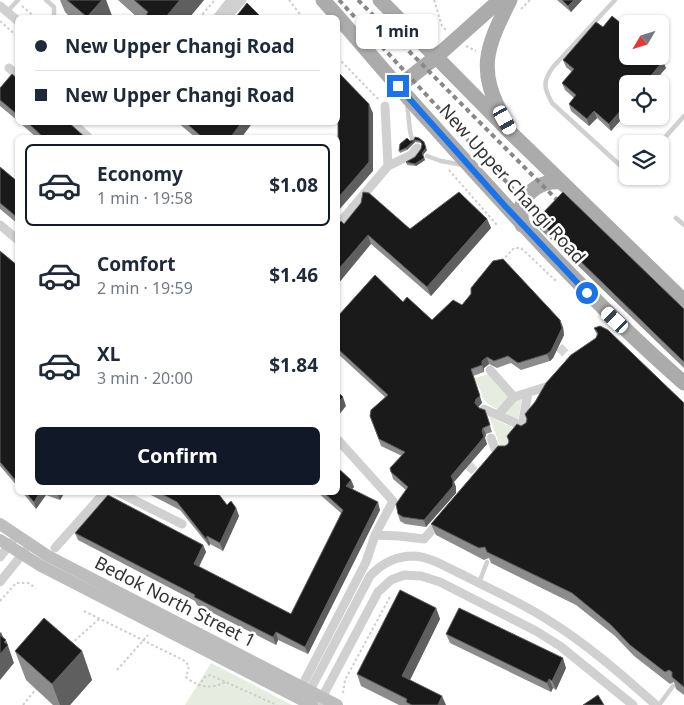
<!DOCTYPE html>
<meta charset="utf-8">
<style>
:root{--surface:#fff;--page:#f2f2f3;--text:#1f2937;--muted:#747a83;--line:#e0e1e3;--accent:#111827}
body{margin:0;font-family:"Noto Sans",sans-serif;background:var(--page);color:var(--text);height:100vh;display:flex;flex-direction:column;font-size:19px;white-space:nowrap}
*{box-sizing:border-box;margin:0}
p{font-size:16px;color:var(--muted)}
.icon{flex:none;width:28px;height:28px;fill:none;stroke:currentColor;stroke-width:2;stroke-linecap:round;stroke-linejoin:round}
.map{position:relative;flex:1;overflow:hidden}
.drawer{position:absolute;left:15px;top:135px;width:325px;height:360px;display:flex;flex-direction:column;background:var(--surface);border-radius:8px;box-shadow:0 1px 4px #0004}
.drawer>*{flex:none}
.guide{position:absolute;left:15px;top:15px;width:325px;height:110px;border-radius:8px;box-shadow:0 1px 4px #0004;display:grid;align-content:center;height:110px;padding:0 20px;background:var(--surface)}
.needle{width:32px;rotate:232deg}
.tools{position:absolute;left:619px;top:15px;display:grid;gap:10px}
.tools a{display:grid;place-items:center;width:50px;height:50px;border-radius:8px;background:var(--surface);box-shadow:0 1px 4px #0004;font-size:25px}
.end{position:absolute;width:22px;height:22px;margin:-11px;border:6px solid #1a73e8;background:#fff;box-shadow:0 0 0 2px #fff}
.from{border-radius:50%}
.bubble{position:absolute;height:35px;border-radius:8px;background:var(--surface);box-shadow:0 1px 4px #0004;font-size:16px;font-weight:700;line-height:35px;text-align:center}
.car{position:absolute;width:15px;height:30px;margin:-15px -8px;border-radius:6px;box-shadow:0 0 4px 1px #0007;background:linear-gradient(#fff 24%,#345 0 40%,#fff 0 76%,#345 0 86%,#fff 0)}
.guide b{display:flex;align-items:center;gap:18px;height:48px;font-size:19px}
.guide b+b{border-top:1px solid var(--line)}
.guide i{width:12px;height:12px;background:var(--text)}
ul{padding:9px 0 0;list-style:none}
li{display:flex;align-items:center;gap:15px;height:82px;margin:0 10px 8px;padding:0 10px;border:2px solid transparent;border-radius:8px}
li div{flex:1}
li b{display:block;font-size:19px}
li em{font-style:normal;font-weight:700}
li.on{border-color:var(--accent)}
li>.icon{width:45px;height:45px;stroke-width:1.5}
.cta{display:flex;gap:10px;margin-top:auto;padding:10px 20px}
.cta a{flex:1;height:58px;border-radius:8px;background:var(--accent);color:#fff;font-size:20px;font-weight:700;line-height:58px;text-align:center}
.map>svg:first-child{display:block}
</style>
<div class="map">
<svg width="684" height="705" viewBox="0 0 684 705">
<rect width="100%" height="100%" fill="#fff"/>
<path fill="#e6ecdf" d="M488,374L510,397L497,409C475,399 487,391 472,379Z
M522,399L518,421L505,414L517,400Z
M489,416L517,430L506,446H500Z
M211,663L292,705H185Z"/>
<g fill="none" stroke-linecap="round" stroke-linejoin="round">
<path stroke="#d6d6d6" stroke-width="9" stroke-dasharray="9 4.5" stroke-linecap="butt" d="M559,347L576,364
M468,465L483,479"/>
<path stroke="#cdcdcd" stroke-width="2" stroke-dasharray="2.5 2.5" stroke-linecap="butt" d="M289,0L303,18
M434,0L442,26L447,31
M22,6L36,18
M521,9L530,0
M199,18L215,0
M0,21L18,37
M466,46L476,51
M338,58L378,99
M449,170L497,225
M502,261L514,248H521L556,281
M0,601L16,583H28L36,588
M84,611L185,661L189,666L186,677C198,687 211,690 225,682
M71,644L99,619
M117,670L148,635
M198,686L205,677L210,675L277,705
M343,693L345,680L391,595
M23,705L36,689"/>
<path stroke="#d0d0d0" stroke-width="4.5" d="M46,0L54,7V18
M615,0L553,67C542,82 544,88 552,103L623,168L628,169
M7,12L18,0
M407,103L410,131L412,139
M659,144L684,116
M427,156L441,161L463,165
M676,218L684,225
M479,583L487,562
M659,705L673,686"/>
<path stroke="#d0d0d0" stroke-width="9" d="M0,6L18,21
M217,18L231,0
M226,18L242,0
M9,68L18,76
M385,106L388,166
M72,122L89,138
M0,225L18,240
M338,225L388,166L411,155L417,148
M490,370L514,397
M484,409L522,426
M498,415L514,397L549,386L553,382
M525,431L522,426L528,393
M491,438L496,451L505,452
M118,492L182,524
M375,535L399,536L424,539L440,521
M55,548L105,492
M0,557L12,542
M0,582L25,551
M305,680L366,562L375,535L393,501L338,440
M307,696L370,576C382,563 396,556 414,556C432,557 451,570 467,577C494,591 522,603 548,620C587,644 622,675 656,705
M318,705L378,592L391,580L404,575L421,576L440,582L536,631L560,646L633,705"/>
<path stroke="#bdbdbd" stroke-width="12" d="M0,524L48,556L337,705
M0,540L41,566L312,705"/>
<path stroke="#ababab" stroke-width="15" d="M323,0C350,30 376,62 403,92C493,192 582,294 684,383
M380,0L513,135L684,301
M398,87L436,57L500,0
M505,120C476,70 486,48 510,0
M522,225C522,220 520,214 521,209C525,190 544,180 561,182"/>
<path stroke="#888" stroke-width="4" stroke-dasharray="5 4" stroke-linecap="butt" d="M339,0L547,226
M358,0L566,209"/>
</g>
<path fill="#8c8c8c" d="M60,0H106L112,16L111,18H71L65,12Z
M118,0H204L189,18H138Z
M557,0H582L571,12Z
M603,27L666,68L611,131L597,118L589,126L571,111L569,104L574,98L565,90L562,83L572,72L566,67L563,60Z
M18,79V121L0,106V88Z
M19,122H68L86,138H37Z
M177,122H253L241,138H196Z
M419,138L427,150L423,155L425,160L416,166L407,165L406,162L415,157L421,149L422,145L421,143L415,142L407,150L400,153L399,151L410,141Z
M0,167L18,182V224L0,209Z
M487,219L491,228L431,296L371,244L344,224L410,229Z
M537,219L684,309V368L540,229Z
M0,251L18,266V487L0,466Z
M403,302L432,320L462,305L563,327L564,335L553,358L550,361L521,370L511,363L497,368L489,364L484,368V372L473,376L482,403L478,407L485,410L492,432L486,434L485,438L487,444L454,482L456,487V493L426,527L405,524L400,521L398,514L406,490L393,479L391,472L402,456L381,446L370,416L385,397L338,354V316Z
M594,328L684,403V695L676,689L674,682L670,684L634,656L615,636L576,605L491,563L489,558L484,560L436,535L431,524L508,444L509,441L507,436L526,423L596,338L597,335Z
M351,480L354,487L352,489L380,510L308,654L278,640L276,645L197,605L195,601L78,540L75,533L203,545L206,552L199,567L291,614L342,514L317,492H338Z
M22,492H65L60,500L46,495L36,509Z
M145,492H217L227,505L236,508L239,516L223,551L210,544L209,546L180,510Z
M436,608L440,619L410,680L446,705H399L361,686L357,674Z
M446,634L566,668L556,690L553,688L551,692L450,643Z
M15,651H82L92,680L70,705H53L26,680Z"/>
<path fill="#5f5f5f" d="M102,0H106L112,16L111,18H87Z
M180,0H204L189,18H165Z
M574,0H582L571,12L568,6Z
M663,61L666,68L652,84H644Z
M628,102V112L611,131L609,124Z
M369,104L373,113V171L338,211V198Z
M594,111L597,118L589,126L587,119Z
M242,122H253L241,138H230Z
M415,140V142L407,150L406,148Z
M426,148L427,150L423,155L422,153Z
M424,158L425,160L416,166L415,164Z
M487,219L491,228L431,296L427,287Z
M368,235L371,244L338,284V270Z
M560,320L563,327L564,335L553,358L550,361L547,354Z
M487,357L489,364L484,368V372L482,365V361Z
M471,369L482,403L479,406L478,410L475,403L476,399Z
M343,397L346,406L338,416V403Z
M483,428L486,434L485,438L487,444L454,482L456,487V493L426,527L424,520L451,476L482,431Z
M351,480L354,487L348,494L346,486Z
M40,492H45L46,495L36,509L34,502Z
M65,492L60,500L57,493Z
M378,502L380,510L308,654L305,647Z
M236,508L239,516L223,551L220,543Z
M207,536L210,544L209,546L206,539Z
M203,545L206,552L196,572L194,564Z
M436,608L440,619L406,688L402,676Z
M1,632L5,642L6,640L14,663L0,680V633Z
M276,632L278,640L276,645L273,637Z
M82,651L92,680L70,705H60L52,684Z
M563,658L566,668L556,690L552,681Z
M549,679L553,688L551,692L547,683Z
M442,696L446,705H438Z"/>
<path fill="#1a1a1a" stroke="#5f5f5f" d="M67,0H102L87,17Z
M134,0H180L165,18H144L148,12Z
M562,0H574L568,6Z
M247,3L262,18H235Z
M612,16L628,29V56H658L663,61L644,84H628V102L609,124L594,111L587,119L569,104L576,95L562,83L574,69L563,60L596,22L603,27Z
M338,72L369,104V162L338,198Z
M12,74L18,79V115L0,100V88Z
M27,122H68L86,138H44Z
M185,122H242L230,138H203Z
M415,137L419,138L424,142L426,148L422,153L424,158L415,164L406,162L415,157L421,149L422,144L420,141L415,140L406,148L399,151L400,144L407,138L410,141L414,140Z
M0,167L18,182V218L0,203Z
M363,192L369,193L410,229L459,192L487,219L427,287L368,235L338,270V225L341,221L344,224L361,203Z
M563,192L684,309V362L537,219Z
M0,251L18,266V483L0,462Z
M503,259L560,320L562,328L551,351L547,354L518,363L508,356L494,361L487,357L482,361V365L471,369L480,396L476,399L475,403L479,408L485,410L490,425L483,428L482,431L484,437L451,476L453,480V486L424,520L403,517L398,514L396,504L408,487L391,472L390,468L405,452L379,439L370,416L371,410L388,395L338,349V316L375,275L403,302L407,297L432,320L453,300L462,305L471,294V288L493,261Z
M600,326L608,330L684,403V687L672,677V672L669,670L665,672L630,645L611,625L572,593L487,552L485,547L479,548L431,524L498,446H505L508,444L509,441L507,436L517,424L521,426L526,423L527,419L525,414L535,402L546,383L571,355L596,338L598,333L594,328Z
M338,392L343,397L338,403Z
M338,468L351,480L346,486L378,502L305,647L276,632L273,637L194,597L195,595L75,533L108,495L203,545L194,564L291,614L343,510L323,492H338Z
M25,492H40L34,502Z
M158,492H217L227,505L231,501L236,508L220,543L207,536L206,539L177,502Z
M400,590L436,608L402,676L442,696L438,705H412L406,702L407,699L357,674Z
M459,608L563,658L552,681L549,679L547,683L446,634Z
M44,618L82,651L52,684L15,651Z
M0,635L6,640L4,642L8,645L0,654Z
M598,695L604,705H583Z"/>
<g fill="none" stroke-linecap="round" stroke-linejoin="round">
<path stroke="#1a73e8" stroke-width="6" d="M398,86L505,206L587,293"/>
</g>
<g text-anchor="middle" stroke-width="5" stroke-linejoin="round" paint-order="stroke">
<g font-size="18" fill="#333" stroke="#fff">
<text transform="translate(512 184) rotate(48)" y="6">New Upper Changi Road</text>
<text transform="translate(175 602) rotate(27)" y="6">Bedok North Street 1</text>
</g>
</g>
</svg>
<div class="tools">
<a><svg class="needle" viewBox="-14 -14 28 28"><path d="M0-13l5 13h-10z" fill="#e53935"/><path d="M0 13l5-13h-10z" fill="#747a83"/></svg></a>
<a><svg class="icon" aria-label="locate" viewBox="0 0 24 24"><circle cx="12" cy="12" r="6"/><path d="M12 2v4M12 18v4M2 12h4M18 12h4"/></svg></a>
<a><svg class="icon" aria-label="layers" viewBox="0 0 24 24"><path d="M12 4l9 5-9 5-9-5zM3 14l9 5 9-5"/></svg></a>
</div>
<i class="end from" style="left:587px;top:293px"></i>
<i class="end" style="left:398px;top:86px"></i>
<div class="bubble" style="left:356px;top:14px;width:82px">1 min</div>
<i class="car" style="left:505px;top:120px;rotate:151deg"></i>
<i class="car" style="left:615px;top:320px;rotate:313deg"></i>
<div class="guide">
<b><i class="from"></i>New Upper Changi Road</b>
<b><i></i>New Upper Changi Road</b>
</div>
<section class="drawer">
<ul>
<li class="on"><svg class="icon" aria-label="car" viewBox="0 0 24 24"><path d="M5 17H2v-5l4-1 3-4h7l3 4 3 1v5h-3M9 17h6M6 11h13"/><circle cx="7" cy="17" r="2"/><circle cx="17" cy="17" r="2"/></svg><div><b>Economy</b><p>1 min · 19:58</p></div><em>$1.08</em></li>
<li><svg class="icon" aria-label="car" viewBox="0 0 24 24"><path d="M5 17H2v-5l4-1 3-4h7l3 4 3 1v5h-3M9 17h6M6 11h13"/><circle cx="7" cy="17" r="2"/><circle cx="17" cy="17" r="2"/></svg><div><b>Comfort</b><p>2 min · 19:59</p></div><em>$1.46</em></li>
<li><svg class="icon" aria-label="car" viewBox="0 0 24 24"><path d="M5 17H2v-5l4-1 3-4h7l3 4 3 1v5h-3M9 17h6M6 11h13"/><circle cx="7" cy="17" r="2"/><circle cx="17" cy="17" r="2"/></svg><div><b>XL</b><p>3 min · 20:00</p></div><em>$1.84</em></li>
</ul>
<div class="cta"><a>Confirm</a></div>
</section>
</div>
